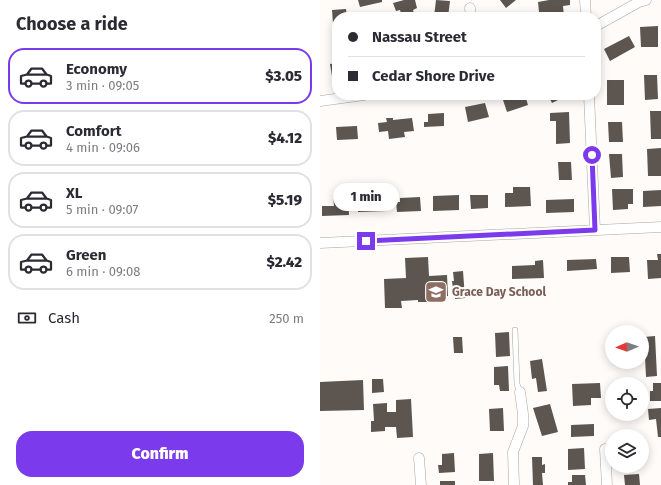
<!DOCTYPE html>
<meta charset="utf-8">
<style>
:root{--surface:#fff;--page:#f2f2f3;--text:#2b2b33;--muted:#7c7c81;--line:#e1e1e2;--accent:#7c3aed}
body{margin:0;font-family:"Fira Sans",sans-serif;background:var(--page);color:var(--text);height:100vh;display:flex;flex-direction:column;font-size:15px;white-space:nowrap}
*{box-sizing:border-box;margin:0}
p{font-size:13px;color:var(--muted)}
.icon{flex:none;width:22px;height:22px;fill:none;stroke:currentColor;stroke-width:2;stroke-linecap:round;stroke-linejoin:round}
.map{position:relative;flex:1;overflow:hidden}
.details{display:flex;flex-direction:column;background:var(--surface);width:320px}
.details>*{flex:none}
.guide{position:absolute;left:12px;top:12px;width:269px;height:88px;border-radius:16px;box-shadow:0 2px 10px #0003;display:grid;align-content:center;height:88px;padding:0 16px;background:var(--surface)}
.needle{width:26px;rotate:268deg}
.buttons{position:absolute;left:285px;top:325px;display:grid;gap:8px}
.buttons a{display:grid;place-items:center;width:44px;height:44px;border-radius:50%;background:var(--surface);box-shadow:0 2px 10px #0003;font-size:20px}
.end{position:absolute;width:18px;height:18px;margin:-9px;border:5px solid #7c3aed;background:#fff;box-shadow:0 0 0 2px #fff}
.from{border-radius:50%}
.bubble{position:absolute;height:28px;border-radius:14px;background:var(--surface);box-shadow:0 2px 10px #0003;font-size:13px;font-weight:800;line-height:28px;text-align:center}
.guide b{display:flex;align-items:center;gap:14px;height:38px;font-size:15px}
.guide b+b{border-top:1px solid var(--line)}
.guide i{width:10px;height:10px;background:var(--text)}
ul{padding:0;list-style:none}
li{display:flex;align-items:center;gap:12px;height:56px;margin:0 8px 6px;padding:0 8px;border:2px solid var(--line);border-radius:16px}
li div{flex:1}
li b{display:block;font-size:15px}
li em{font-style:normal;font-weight:800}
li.selected{border-color:var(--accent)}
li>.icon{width:36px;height:36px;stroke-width:1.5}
h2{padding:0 16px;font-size:18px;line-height:48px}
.pay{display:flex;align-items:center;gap:10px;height:44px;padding:0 16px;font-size:15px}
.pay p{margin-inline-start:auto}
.primary-button{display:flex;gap:8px;margin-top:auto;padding:8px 16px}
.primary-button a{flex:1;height:46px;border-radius:16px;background:var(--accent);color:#fff;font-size:16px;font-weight:800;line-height:46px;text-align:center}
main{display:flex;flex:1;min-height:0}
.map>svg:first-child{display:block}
</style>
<main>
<section class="details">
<h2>Choose a ride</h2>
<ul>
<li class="selected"><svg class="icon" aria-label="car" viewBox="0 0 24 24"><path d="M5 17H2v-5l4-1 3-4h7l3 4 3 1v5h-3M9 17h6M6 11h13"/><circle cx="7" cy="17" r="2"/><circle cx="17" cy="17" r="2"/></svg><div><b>Economy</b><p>3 min · 09:05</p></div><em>$3.05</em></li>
<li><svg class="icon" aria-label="car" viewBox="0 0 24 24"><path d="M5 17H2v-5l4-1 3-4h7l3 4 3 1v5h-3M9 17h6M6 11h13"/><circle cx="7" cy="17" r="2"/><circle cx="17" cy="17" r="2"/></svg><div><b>Comfort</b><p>4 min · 09:06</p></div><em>$4.12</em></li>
<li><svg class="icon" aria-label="car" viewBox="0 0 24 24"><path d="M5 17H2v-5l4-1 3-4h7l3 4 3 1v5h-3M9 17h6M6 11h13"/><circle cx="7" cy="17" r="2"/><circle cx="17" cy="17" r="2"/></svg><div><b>XL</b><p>5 min · 09:07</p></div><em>$5.19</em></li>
<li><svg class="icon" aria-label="car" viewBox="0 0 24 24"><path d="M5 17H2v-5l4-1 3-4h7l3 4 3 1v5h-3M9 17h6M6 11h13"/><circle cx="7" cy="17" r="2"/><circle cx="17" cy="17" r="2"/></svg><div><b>Green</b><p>6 min · 09:08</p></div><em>$2.42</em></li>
</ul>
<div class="pay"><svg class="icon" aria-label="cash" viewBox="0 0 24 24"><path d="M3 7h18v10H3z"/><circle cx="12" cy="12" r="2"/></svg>Cash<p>250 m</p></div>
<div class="primary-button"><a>Confirm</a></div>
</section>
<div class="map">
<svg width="341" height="485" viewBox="0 0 341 485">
<rect width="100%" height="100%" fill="#fefbf8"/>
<path fill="#5c5550" d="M38,0H62V2L40,7Z
M84,0H95L97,8L93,10L95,17H82L80,10L76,11L73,3Z
M116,0L130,1L128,17H114Z
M180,0H196L186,8Z
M229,0H250V5L243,6L244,17H210V13L219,12L218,2Z
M26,9L27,17H17V37H14L12,10Z
M338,26V47H321L320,27Z
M309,36L315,47L290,61L284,49Z
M17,63V76H12L10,64Z
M324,75H337L338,99L325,100Z
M287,80H304V105H287Z
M198,95H205L208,105L187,112L183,100Z
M228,95H248L232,103Z
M165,103L169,117L148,122L145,107Z
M330,111H341V139H331Z
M249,112L250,143L236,144V121H230V113Z
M124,113V126L104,127V122H108V114Z
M66,118H73V120L92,118L94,131L84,132L85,137L69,139L68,131L59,132L58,123L67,122Z
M288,122H302L303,142H289Z
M37,126L38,139L17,140L16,127Z
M341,148V176H328L327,149Z
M289,154H302L303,177L291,178Z
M238,162H251L252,180H239Z
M193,187H210L211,206L185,207V193H193Z
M292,189H313V204H308V209L293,210Z
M341,190V206L323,207V191Z
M37,193H47V198H67V211L38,212Z
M13,195H28L29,215L2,216V206H14Z
M139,195V210L113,211V196Z
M150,195H168V208L151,209Z
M100,197L101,211L77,212L76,202H80V198Z
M254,199V212L226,213V200Z
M337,254H341V278L328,279L327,260H338Z
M108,257L109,276L127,275L128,296L112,297V302H98V300L81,301L82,308H65L64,279L86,278L85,258Z
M291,257H309L310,272L291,273Z
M276,259L277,269L247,271V260Z
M223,260L224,278L192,279V266L215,265V261Z
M143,271L145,298L135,299V289H133L132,281H134L133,272Z
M189,332L190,356L176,357L175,333Z
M335,336L337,376L326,377L324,337Z
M133,337H142L143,353H134Z
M222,359L227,391L218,392L216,378L212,379L210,361Z
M188,366L189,391H180L179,385H174V367Z
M52,379H63L64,392L52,393Z
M43,380L44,410L0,411V382Z
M280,383L281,398H271V405L253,406L252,384Z
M333,383H341V401H330V391H333Z
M91,399L93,437L77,438L76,427H65V431L51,432V421H54L53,404L67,403V412H76V400Z
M230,404L238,432L222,436L213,408Z
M183,408L184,431H170L169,409Z
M341,408V437H338L336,419L329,420L328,409Z
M274,424V436L251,437V425Z
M264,448L265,469L248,470V449Z
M134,453L135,472L119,473L118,465H122V454Z
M173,453L174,481H159V454Z
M212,457H222V465L225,464V473H222L223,485H213Z
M319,474L320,485H305L304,475Z
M252,475H265L266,485H248V482H252Z
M120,481H135V485H120Z"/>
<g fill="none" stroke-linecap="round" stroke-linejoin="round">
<g stroke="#aca49e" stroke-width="6">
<path id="service" d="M195,330L197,384L200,392"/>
</g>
<g stroke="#aca49e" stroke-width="11">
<path id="minor" d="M265,0L266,17
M150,8L151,17
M276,26L319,2L326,0
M269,95L275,230
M0,101L44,95
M0,243L341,227
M285,449L287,485
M99,458L101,485
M194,485L193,452L203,426V414L200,392"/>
</g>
<use href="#service" stroke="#fff" stroke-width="5"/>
<use href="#minor" stroke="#fff" stroke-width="10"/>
</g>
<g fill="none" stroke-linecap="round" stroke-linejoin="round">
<path stroke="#7c3aed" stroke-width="5" d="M46,241L275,230L272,155"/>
</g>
<defs>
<g id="school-square" transform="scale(1.15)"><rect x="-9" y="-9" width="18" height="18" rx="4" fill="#8d6e63" stroke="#fefbf8"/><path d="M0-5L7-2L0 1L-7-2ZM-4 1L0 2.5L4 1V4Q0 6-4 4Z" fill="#fff"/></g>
</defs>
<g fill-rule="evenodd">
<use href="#school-square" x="116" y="292"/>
</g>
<g text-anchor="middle" stroke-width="4" stroke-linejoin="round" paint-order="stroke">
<g font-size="12" font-weight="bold" fill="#785e54" stroke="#fefbf8" text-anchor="start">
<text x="132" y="296">Grace Day School</text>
</g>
</g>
</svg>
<div class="buttons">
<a><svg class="needle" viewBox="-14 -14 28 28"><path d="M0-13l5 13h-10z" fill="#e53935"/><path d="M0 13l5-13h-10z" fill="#7c7c81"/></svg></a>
<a><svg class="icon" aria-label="locate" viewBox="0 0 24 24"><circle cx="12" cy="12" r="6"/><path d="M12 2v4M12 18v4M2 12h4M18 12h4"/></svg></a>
<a><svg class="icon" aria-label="layers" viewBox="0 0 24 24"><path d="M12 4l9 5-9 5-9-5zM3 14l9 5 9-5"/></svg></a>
</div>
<i class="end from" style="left:272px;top:155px"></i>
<i class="end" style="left:46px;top:241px"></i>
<div class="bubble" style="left:13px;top:183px;width:66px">1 min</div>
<div class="guide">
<b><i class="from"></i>Nassau Street</b>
<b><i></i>Cedar Shore Drive</b>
</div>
</div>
</main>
